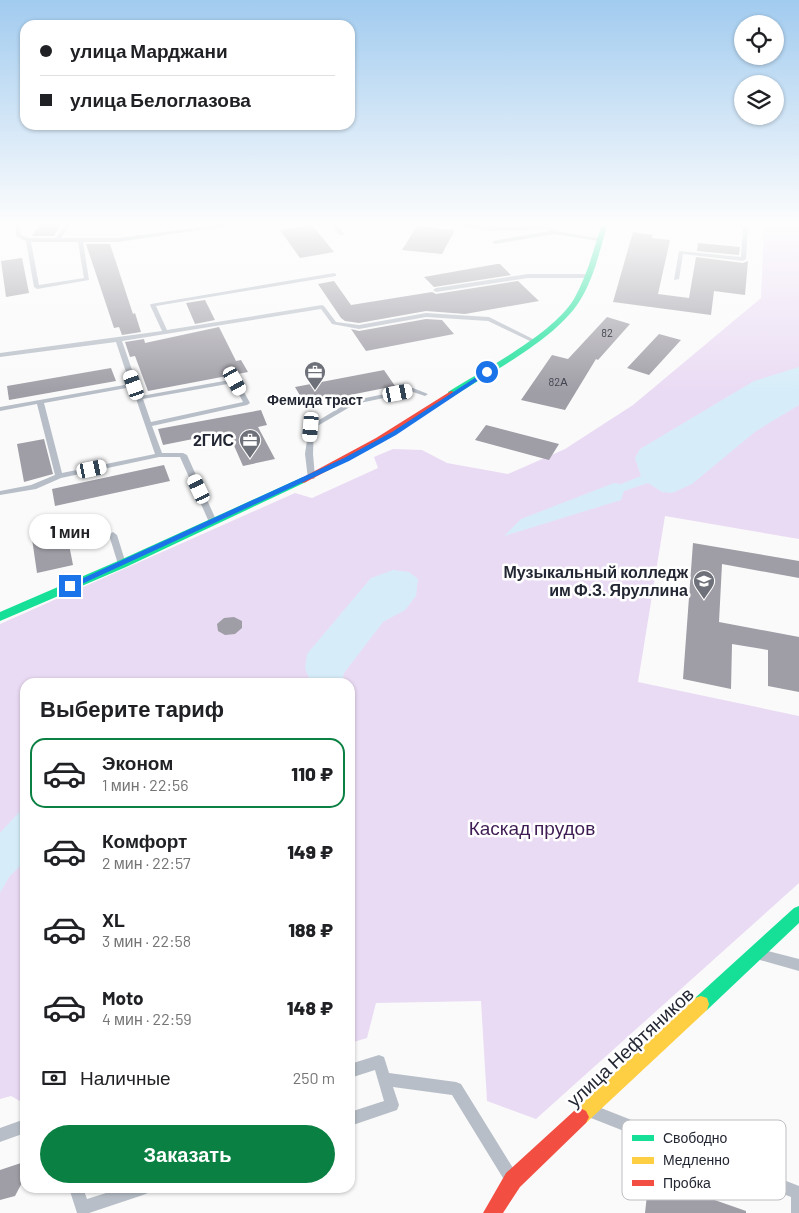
<!DOCTYPE html>
<html lang="ru">
<meta charset="utf-8">
<style>
:root{--surface:#fff;--page:#f2f2f2;--text:#202124;--muted:#757577;--line:#e0e0e0;--accent:#0b8043}
body{margin:0;font-family:Barlow,sans-serif;background:var(--page);color:var(--text);height:100vh;display:flex;flex-direction:column;font-size:19px;white-space:nowrap}
*{box-sizing:border-box;margin:0}
p{font-size:16px;color:var(--muted)}
.icon{flex:none;width:28px;height:28px;fill:none;stroke:currentColor;stroke-width:2;stroke-linecap:round;stroke-linejoin:round}
.map{position:relative;flex:1;overflow:hidden}
.drawer{position:absolute;left:20px;top:678px;width:335px;height:515px;display:flex;flex-direction:column;background:var(--surface);border-radius:15px;box-shadow:0 1px 4px #0004}
.drawer>*{flex:none}
.top-card{position:absolute;left:20px;top:20px;width:335px;height:110px;border-radius:15px;box-shadow:0 1px 4px #0004;display:grid;align-content:center;height:110px;padding:0 20px;background:var(--surface)}
.buttons{position:absolute;left:734px;top:15px;display:grid;gap:10px}
.buttons a{display:grid;place-items:center;width:50px;height:50px;border-radius:50%;background:var(--surface);box-shadow:0 1px 4px #0004;font-size:25px}
.end{position:absolute;width:22px;height:22px;margin:-11px;border:6px solid #1a73e8;background:#fff;box-shadow:0 0 0 2px #fff}
.from{border-radius:50%}
.bubble{position:absolute;height:35px;border-radius:18px;background:var(--surface);box-shadow:0 1px 4px #0004;font-size:16px;font-weight:800;line-height:35px;text-align:center}
.car{position:absolute;width:15px;height:30px;margin:-15px -8px;border-radius:6px;box-shadow:0 0 4px 1px #0007;background:linear-gradient(#fff 24%,#345 0 40%,#fff 0 76%,#345 0 86%,#fff 0)}
.top-card b{display:flex;align-items:center;gap:18px;height:48px;font-size:19px}
.top-card b+b{border-top:1px solid var(--line)}
.top-card i{width:12px;height:12px;background:var(--text)}
ul{padding:0;list-style:none}
li{display:flex;align-items:center;gap:15px;height:70px;margin:0 10px 8px;padding:0 10px;border:2px solid transparent;border-radius:15px}
li div{flex:1}
li b{display:block;font-size:19px}
li em{font-style:normal;font-weight:800}
li.active{border-color:var(--accent)}
li>.icon{width:45px;height:45px;stroke-width:1.5}
h2{padding:0 20px;font-size:22px;line-height:60px}
.pay{display:flex;align-items:center;gap:12px;height:55px;padding:0 20px;font-size:19px}
.pay p{margin-inline-start:auto}
.action{display:flex;gap:10px;margin-top:auto;padding:10px 20px}
.action a{flex:1;height:58px;border-radius:30px;background:var(--accent);color:#fff;font-size:20px;font-weight:800;line-height:58px;text-align:center}
.map>svg:first-child{display:block}
</style>
<div class="map">
<svg width="799" height="1213" viewBox="0 0 799 1213">
<rect width="100%" height="100%" fill="#fafafa"/>
<path fill="#eadbf4" d="M764,223H799V539L665,516L638,682L799,716V883L536,1119L487,1101L481,1001L376,1003L367,1038L350,1043V682H25V1104L11,1096L0,1099V624L295,493L312,498L378,468L374,457L393,449L422,450L447,463L508,474L565,449L633,405L761,298Z"/>
<path fill="#d6edf9" d="M799,367V405L756,431L692,484L672,493L662,492L648,483L624,491L621,500L504,536L521,519L614,483L621,484L641,476L635,458L640,449L754,381Z
M393,570L409,572L418,579L416,596L405,610L383,622L344,673L342,682H307L310,681L305,668L307,654L371,578Z
M25,806V861L9,877L0,893V833Z"/>
<path fill="#9f9da5" d="M41,223H62L54,236H32Z
M312,225L334,252L300,258L280,230Z
M417,226L455,230L442,254L402,250Z
M633,232L653,235L652,238L670,240L658,294L689,298L696,257L743,263L748,261L745,295L714,291L711,315L613,302Z
M698,243L740,247L739,255L697,251Z
M86,244H110L133,314L135,313L141,332L122,335L119,327L114,328Z
M22,258L29,293L6,297L1,261Z
M497,264H500L511,275L434,287L424,277Z
M334,281L351,305L432,292L436,294L518,281L539,301L465,314L426,311L359,323L345,321L341,318L318,284Z
M205,300L215,320L195,324L186,303Z
M607,317L630,324L598,360L596,359L565,410L521,400L552,355L568,359Z
M426,319L442,320L454,334L366,351L351,329L359,331Z
M219,327L236,361L241,360L248,372L148,391L135,356L130,357L125,342L144,339L145,343Z
M659,334L681,340L649,375L627,368Z
M111,368L116,381L9,400L7,386Z
M384,370L395,386L305,404L295,387Z
M261,410L267,425L258,427L275,459L243,466L228,432L163,445L158,429Z
M486,425L559,444L549,460L475,440Z
M44,439L53,474L24,482L17,444Z
M164,465L170,481L55,506L52,489Z
M65,524L73,565L37,573L31,532Z
M693,543L799,561V578L722,564L719,622L799,637V692L768,686V650L732,644L731,689L683,679Z
M234,617L242,621V628L235,634L225,635L218,631L217,624L224,618Z
M24,1162V1179L15,1196L0,1200V1170Z
M649,1177L746,1211V1213H645Z"/>
<g fill="none" stroke-linecap="round" stroke-linejoin="round">
<path fill="#b7bec7" fill-rule="evenodd" d="M15,223H20L21,235L29,238H56L67,223H72L61,238H118L232,223H247L118,242H83L89,280L37,289L34,287L26,241L16,236ZM31,242H78L84,278L39,285Z
M331,223H336L344,234L343,235H339Z
M443,223H458L491,227L548,225L556,231L602,239L599,241L554,234L495,244L492,242L493,241L550,231L547,229L491,231Z
M711,223H727L748,226L746,259L743,261L683,254L679,279L674,280L679,251L741,257L743,228Z
M334,273L336,274V276L156,306L167,330L322,305L324,306L336,322L359,325L426,313L489,317L537,341L532,342L488,321L426,317L359,329L332,324L321,309L122,341L141,396L235,379L238,381L250,403L247,405L152,426L162,453H183L187,455L217,522L216,524H213L209,522L180,457H159L61,478L36,489L0,495V491L31,485L55,475L37,404L0,411V407L130,384L116,342L0,357V353L162,331L150,305L151,304ZM233,383L243,402L151,422L143,399ZM132,387L155,454L62,473L44,403Z
M528,274H588L591,276L588,278H528L436,292L433,290L436,288Z
M413,388L428,394L425,396L413,392L355,404L314,428L313,454L315,477L314,479H308L305,454L309,426L351,401Z
M113,532L117,535L126,564L125,566L122,567L118,564L109,535Z
M764,950L799,959V971L760,960L758,956L760,952Z
M379,1055L384,1057L389,1073L456,1082L461,1084L513,1168L515,1173L513,1178L508,1180L503,1178L452,1095L393,1087L399,1105L397,1110L350,1126V1112L384,1101L375,1070L350,1078V1064Z
M596,1106L799,1186V1213H791V1197L591,1118L589,1113L591,1108Z
M25,1119V1133L0,1142V1128Z
M69,1188H83L87,1199L122,1188H150L148,1193L143,1195L89,1213H77Z"/>
<path fill="#16e098" fill-rule="evenodd" d="M602,223H608C600,249 594,279 579,302C554,340 493,371 454,396H448V392C484,369 552,335 574,299C587,276 594,249 602,223Z
M303,477L308,480L306,482L126,567L0,621V612L118,561Z
M799,906V923L707,1010L701,1012L695,1010L693,1004L695,998L794,908Z"/>
<path fill="#ffcf43" fill-rule="evenodd" d="M701,996L707,998L709,1004L707,1010L586,1123L580,1126L574,1123L571,1117L574,1111L695,998Z"/>
<path fill="#f24e42" fill-rule="evenodd" d="M451,391L454,392V396L382,442L306,482L303,483L298,480L376,438Z
M580,1108L586,1111L589,1117L586,1123L520,1187L503,1213H483L506,1173L574,1111Z"/>
</g>
<linearGradient id="sky" x2="0" y2="1"><stop stop-color="#a1cbef"/><stop offset="0.57" stop-color="#fdfdfd"/><stop offset="1" stop-color="#fdfdfd" stop-opacity="0"/></linearGradient>
<rect width="799" height="393" fill="url(#sky)"/>
<path fill="#1a73e8" d="M487,370L489,373L396,435L349,461L73,588L66,586L344,458L392,432Z"/>
<defs>
<g id="office-pin" transform="scale(1.125)"><path d="M0 17L-7.5 6A9.5 9.5 0 1 1 7.5 6Z" fill="#6e7179" stroke="#fff"/><path d="M-6-3h4V-5.5h4V-3h4V5H-6ZM-1-4.5V-3h2v-1.5ZM-6 0V1H6V0Z" fill="#fff"/></g>
<g id="university-pin" transform="scale(1.125)"><path d="M0 17L-7.5 6A9.5 9.5 0 1 1 7.5 6Z" fill="#6e7179" stroke="#fff"/><path d="M0-5L7-2L0 1L-7-2ZM-4 1L0 2.5L4 1V4Q0 6-4 4Z" fill="#fff"/></g>
</defs>
<g fill-rule="evenodd">
<use href="#office-pin" x="315" y="372"/>
<use href="#office-pin" x="250" y="440"/>
<use href="#university-pin" x="704" y="581"/>
</g>
<g text-anchor="middle" stroke-width="5" stroke-linejoin="round" paint-order="stroke">
<g font-size="11" fill="#424450">
<text x="607" y="337">82</text>
<text x="558" y="386">82А</text>
</g>
<g font-size="14" font-weight="bold" fill="#232733" stroke="#fff">
<text x="315" y="405">Фемида траст</text>
</g>
<g font-size="16" font-weight="bold" fill="#232733" stroke="#fff" text-anchor="end">
<text x="234" y="446">2ГИС</text>
<text x="688" y="578">Музыкальный колледж<tspan x="688" dy="18">им Ф.З. Яруллина</tspan></text>
</g>
<g font-size="19" fill="#3f1d54" stroke="#fff">
<text x="532" y="835">Каскад прудов</text>
</g>
<g font-size="19" fill="#232733" stroke="#fff">
<text transform="translate(630 1047) rotate(-43)" y="7">улица Нефтяников</text>
</g>
</g>
<rect x="622" y="1120" width="164" height="80" rx="8" fill="#fff" stroke="#bdbec2" stroke-width="1"/>
<rect x="632" y="1135" width="22" height="6" fill="#16e098"/>
<rect x="632" y="1157" width="22" height="7" fill="#ffcf43"/>
<rect x="632" y="1180" width="22" height="6" fill="#f24e42"/>
<g font-size="14" fill="#232733">
<text x="663" y="1143">Свободно</text>
<text x="663" y="1165">Медленно</text>
<text x="663" y="1188">Пробка</text>
</g>
</svg>
<div class="buttons">
<a><svg class="icon" aria-label="locate" viewBox="0 0 24 24"><circle cx="12" cy="12" r="6"/><path d="M12 2v4M12 18v4M2 12h4M18 12h4"/></svg></a>
<a><svg class="icon" aria-label="layers" viewBox="0 0 24 24"><path d="M12 4l9 5-9 5-9-5zM3 14l9 5 9-5"/></svg></a>
</div>
<i class="end from" style="left:487px;top:372px"></i>
<i class="end" style="left:70px;top:586px"></i>
<div class="bubble" style="left:29px;top:514px;width:82px">1 мин</div>
<i class="car" style="left:235px;top:381px;rotate:151deg"></i>
<i class="car" style="left:134px;top:385px;rotate:341deg"></i>
<i class="car" style="left:398px;top:393px;rotate:79deg"></i>
<i class="car" style="left:311px;top:427px;rotate:185deg"></i>
<i class="car" style="left:92px;top:469px;rotate:78deg"></i>
<i class="car" style="left:199px;top:489px;rotate:335deg"></i>
<div class="top-card">
<b><i class="from"></i>улица Марджани</b>
<b><i></i>улица Белоглазова</b>
</div>
<section class="drawer">
<h2>Выберите тариф</h2>
<ul>
<li class="active"><svg class="icon" aria-label="car" viewBox="0 0 24 24"><path d="M5 17H2v-5l4-1 3-4h7l3 4 3 1v5h-3M9 17h6M6 11h13"/><circle cx="7" cy="17" r="2"/><circle cx="17" cy="17" r="2"/></svg><div><b>Эконом</b><p>1 мин · 22:56</p></div><em>110 ₽</em></li>
<li><svg class="icon" aria-label="car" viewBox="0 0 24 24"><path d="M5 17H2v-5l4-1 3-4h7l3 4 3 1v5h-3M9 17h6M6 11h13"/><circle cx="7" cy="17" r="2"/><circle cx="17" cy="17" r="2"/></svg><div><b>Комфорт</b><p>2 мин · 22:57</p></div><em>149 ₽</em></li>
<li><svg class="icon" aria-label="car" viewBox="0 0 24 24"><path d="M5 17H2v-5l4-1 3-4h7l3 4 3 1v5h-3M9 17h6M6 11h13"/><circle cx="7" cy="17" r="2"/><circle cx="17" cy="17" r="2"/></svg><div><b>XL</b><p>3 мин · 22:58</p></div><em>188 ₽</em></li>
<li><svg class="icon" aria-label="car" viewBox="0 0 24 24"><path d="M5 17H2v-5l4-1 3-4h7l3 4 3 1v5h-3M9 17h6M6 11h13"/><circle cx="7" cy="17" r="2"/><circle cx="17" cy="17" r="2"/></svg><div><b>Moto</b><p>4 мин · 22:59</p></div><em>148 ₽</em></li>
</ul>
<div class="pay"><svg class="icon" aria-label="cash" viewBox="0 0 24 24"><path d="M3 7h18v10H3z"/><circle cx="12" cy="12" r="2"/></svg>Наличные<p>250 m</p></div>
<div class="action"><a>Заказать</a></div>
</section>
</div>
